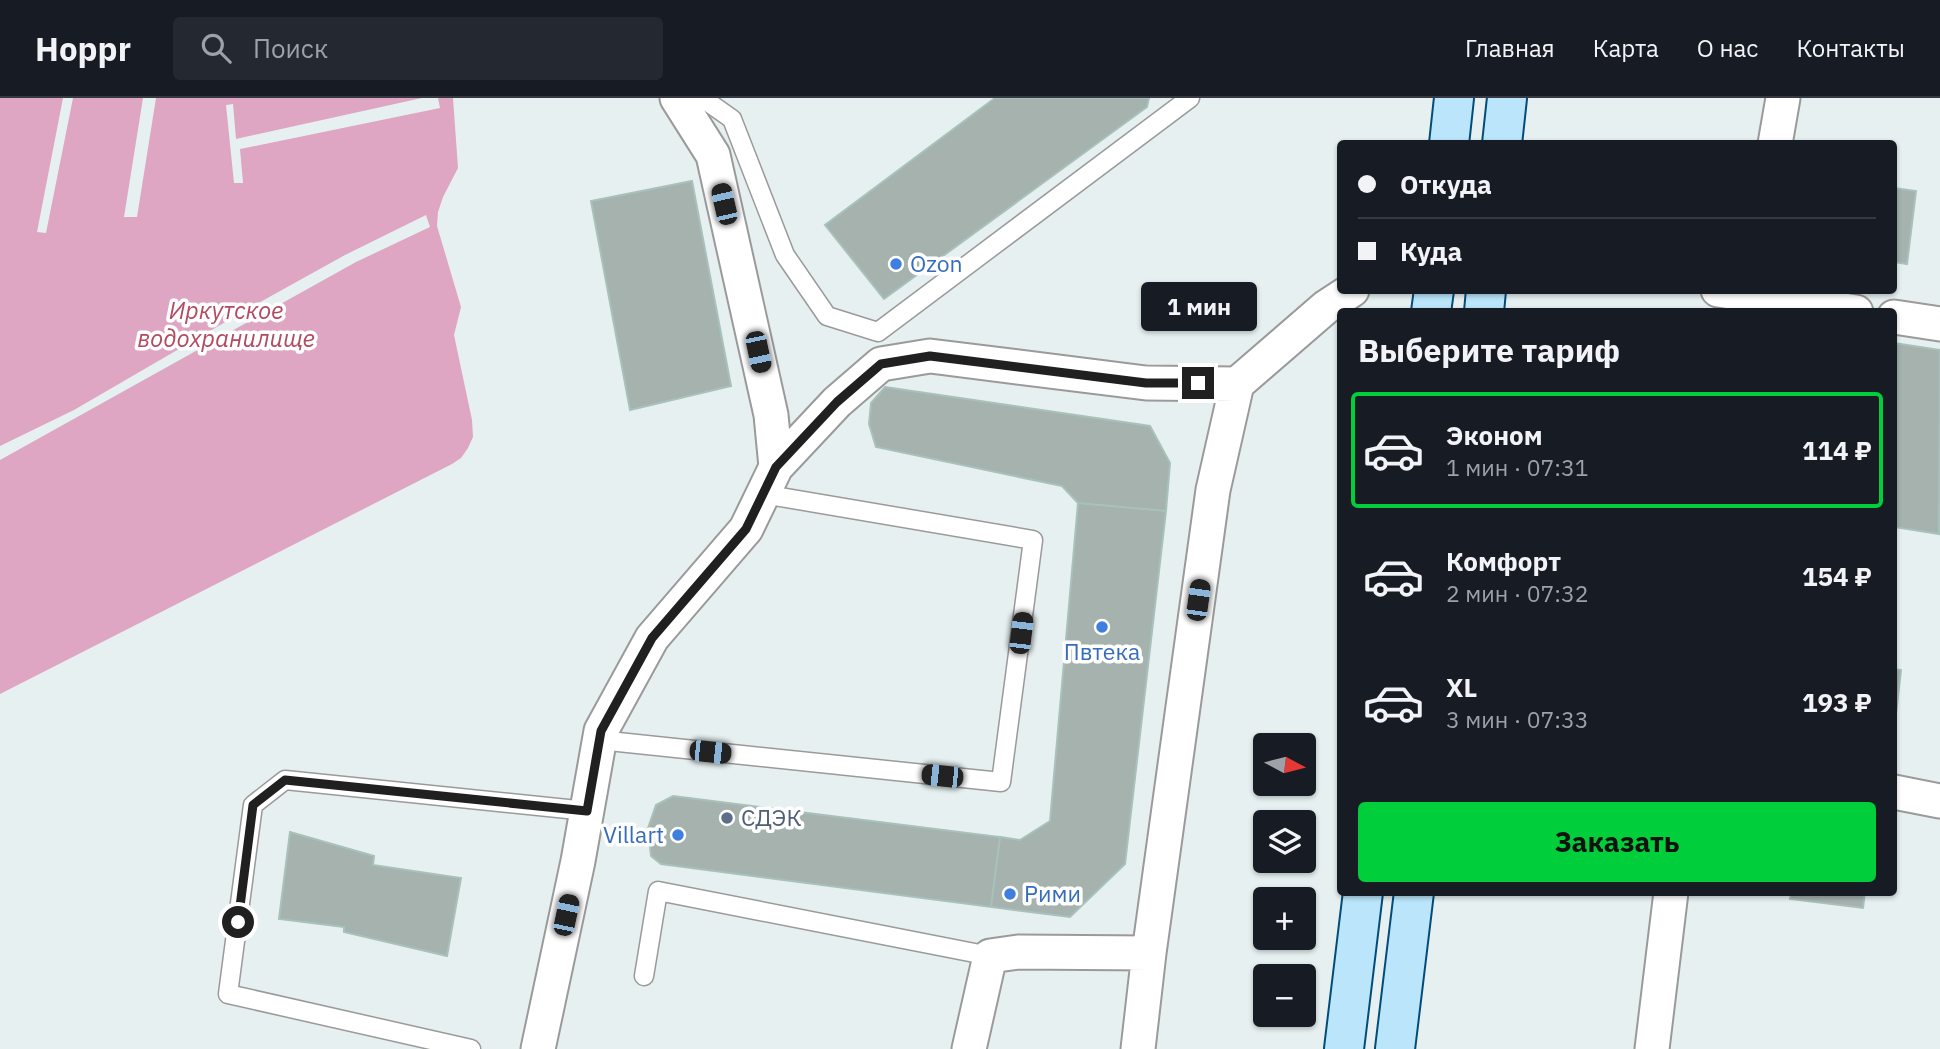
<!DOCTYPE html>
<html lang="ru">
<meta charset="utf-8">
<style>
:root{--surface:#171b24;--page:#242831;--text:#f1f3f6;--muted:#9ea1a6;--line:#363941;--accent:#00cf3b}
body{margin:0;font-family:"IBM Plex Sans",sans-serif;background:var(--page);color:var(--text);height:100vh;display:flex;flex-direction:column;font-size:26px;white-space:nowrap}
*{box-sizing:border-box;margin:0}
p{font-size:23px;color:var(--muted)}
.icon{flex:none;width:38px;height:38px;fill:none;stroke:currentColor;stroke-width:2;stroke-linecap:round;stroke-linejoin:round}
.map{position:relative;flex:1;overflow:hidden}
.drawer{position:absolute;left:1337px;top:210px;width:560px;height:588px;display:flex;flex-direction:column;background:var(--surface);border-radius:7px;box-shadow:0 2px 5px #0004}
.drawer>*{flex:none}
.guide{position:absolute;left:1337px;top:42px;width:560px;height:154px;border-radius:7px;box-shadow:0 2px 5px #0004;display:grid;align-content:center;height:154px;padding:0 21px;background:var(--surface)}
.needle{width:46px;rotate:97deg}
.buttons{position:absolute;left:1253px;top:635px;display:grid;gap:14px}
.buttons a{display:grid;place-items:center;width:63px;height:63px;border-radius:7px;background:var(--surface);box-shadow:0 2px 5px #0004;font-size:35px}
.end{position:absolute;width:32px;height:32px;margin:-16px;border:9px solid #202020;background:#fff;box-shadow:0 0 0 4px #fff}
.from{border-radius:50%}
.bubble{position:absolute;height:49px;border-radius:7px;background:var(--surface);box-shadow:0 2px 5px #0004;font-size:23px;font-weight:700;line-height:49px;text-align:center}
.car{position:absolute;width:21px;height:42px;margin:-21px -10px;border-radius:9px;box-shadow:0 0 5px 2px #0007;background:linear-gradient(#222 24%,#8ab4d8 0 40%,#222 0 76%,#8ab4d8 0 86%,#222 0)}
.guide b{display:flex;align-items:center;gap:24px;height:66px;font-size:26px}
.guide b+b{border-top:2px solid var(--line)}
.guide i{width:18px;height:18px;background:var(--text)}
ul{padding:0;list-style:none}
li{display:flex;align-items:center;gap:21px;height:116px;margin:0 14px 10px;padding:0 7px;border:4px solid transparent;border-radius:7px}
li div{flex:1}
li b{display:block;font-size:26px}
li em{font-style:normal;font-weight:700}
li.selected{border-color:var(--accent)}
li>.icon{width:63px;height:63px;stroke-width:1.5}
h2{padding:0 21px;font-size:32px;line-height:84px}
.cta{display:flex;gap:14px;margin-top:auto;padding:14px 21px}
.cta a{flex:1;height:80px;border-radius:7px;background:var(--accent);color:#111;font-size:28px;font-weight:700;line-height:80px;text-align:center}
header{display:flex;align-items:center;gap:42px;box-sizing:border-box;height:98px;padding:0 35px;background:var(--surface);border-bottom:2px solid var(--line)}
header strong{font-size:33px}
nav{display:flex;gap:38px;margin-inline-start:auto;font-size:24px}
.search{width:490px;height:63px;background:var(--page);display:flex;align-items:center;gap:18px;box-sizing:border-box;padding:0 24px;border-radius:7px;color:var(--muted);font-size:26px}
.map>svg:first-child{display:block}
</style>
<header>
<strong>Hoppr</strong>
<div class="search"><svg class="icon" aria-label="search" viewBox="0 0 24 24"><circle cx="10" cy="10" r="6"/><path d="M15 15l6 6"/></svg>Поиск</div>
<nav><a>Главная</a><a>Карта</a><a>О нас</a><a>Контакты</a></nav>
</header>
<div class="map">
<svg width="1940" height="951" viewBox="0 0 1940 951">
<rect width="100%" height="100%" fill="#e6f0f0"/>
<path fill="#dea6c2" d="M0,0H453L458,70L443,99L438,114L437,128L461,209L454,237L472,322L473,339L468,350L461,360L452,366L0,596Z"/>
<path fill="#e6f0f0" d="M63,0H73L46,135L37,134Z
M143,0H156L137,119H124Z
M422,0H438L440,10L240,51L243,85H234L226,7L233,6L236,41Z
M426,117L430,129L356,164L0,362V348L74,312L246,212L345,157Z"/>
<path fill="#a5b2ae" stroke="#a8c2bb" stroke-width="2" d="M995,0H1149L1147,9L884,201L825,127Z
M692,83L731,288L630,312L591,103Z
M1894,90L1916,93L1907,166L1894,164Z
M1894,245L1940,252L1939,436L1894,429Z
M885,289L1150,328L1170,365L1166,413L1078,405L1062,388L876,349L869,326L871,305Z
M1078,405L1166,413L1125,766L1070,819L991,809L1000,739L1020,742L1050,723Z
M1894,571L1901,572L1894,633Z
M673,698L1000,739L991,809L661,766L651,758L648,730L656,707Z
M290,734L374,758L373,767L461,780L447,858L344,834V829L279,821Z
M1791,794H1865L1863,810L1790,801Z"/>
<g fill="none" stroke-linecap="round" stroke-linejoin="round">
<g stroke="#9a9a9a" stroke-width="21">
<path id="service" d="M702,0L732,21L785,157L827,218L878,234L1190,0
M599,642L1001,684L1033,442L763,396
M644,878L658,793L990,858
M471,951L228,896L253,707L285,682L587,713"/>
</g>
<g stroke="#9a9a9a" stroke-width="37">
<path id="minor" d="M1775,46L1783,0
M1718,192L1856,214
M1894,219L1940,226
M776,369L837,304L881,266L930,258L1146,285L1237,286
M1894,694L1940,703
M538,951L578,763L601,633L652,540L746,431L776,369L771,317L713,57L677,0
M969,951L990,858L1018,854L1149,855L1213,392L1237,286L1326,209L1352,192
M1138,951L1149,855
M1652,951L1671,794"/>
</g>
<g stroke="#034c7a" stroke-width="42">
<path id="secondary" d="M1449,46L1454,0
M1502,46L1507,0
M1431,214L1434,192
M1484,214L1486,192
M1344,951L1363,794
M1395,951L1414,794"/>
</g>
<use href="#service" stroke="#fff" stroke-width="18"/>
<use href="#minor" stroke="#fff" stroke-width="33"/>
<use href="#secondary" stroke="#bae5fb" stroke-width="38"/>
</g>
<g fill="none" stroke-linecap="round" stroke-linejoin="round">
<path stroke="#202020" stroke-width="9" d="M238,824L253,707L285,682L587,713L601,633L652,540L746,431L776,369L837,304L881,266L930,258L1146,285H1198"/>
</g>
<g fill="#3f7fe0" stroke="#fff" stroke-width="2.5">
<circle cx="896" cy="166" r="7"/>
<circle cx="1102" cy="529" r="7"/>
<circle cx="678" cy="737" r="7"/>
<circle cx="1010" cy="796" r="7"/>
</g>
<circle fill="#5c6f8a" stroke="#fff" stroke-width="2.5" cx="727" cy="720" r="7"/>
<g text-anchor="middle" stroke-width="7" stroke-linejoin="round" paint-order="stroke">
<g font-size="23" fill="#366cbe" stroke="#fff" text-anchor="start">
<text x="910" y="174">Ozon</text>
<text x="1102" y="562" text-anchor="middle">Пвтека</text>
<text x="664" y="745" text-anchor="end">Villart</text>
<text x="1024" y="804">Рими</text>
</g>
<g font-size="23" fill="#4e5e75" stroke="#fff" text-anchor="start">
<text x="741" y="728">СДЭК</text>
</g>
<g font-size="24" font-style="italic" fill="#b24a60" stroke="#fff">
<text x="226" y="221">Иркутское<tspan x="226" dy="28">водохранилище</tspan></text>
</g>
</g>
</svg>
<div class="buttons">
<a><svg class="needle" viewBox="-14 -14 28 28"><path d="M0-13l5 13h-10z" fill="#e53935"/><path d="M0 13l5-13h-10z" fill="#9ea1a6"/></svg></a>
<a><svg class="icon" aria-label="layers" viewBox="0 0 24 24"><path d="M12 4l9 5-9 5-9-5zM3 14l9 5 9-5"/></svg></a>
<a>+</a>
<a>−</a>
</div>
<i class="end from" style="left:238px;top:824px"></i>
<i class="end" style="left:1198px;top:285px"></i>
<div class="bubble" style="left:1141px;top:184px;width:116px">1 мин</div>
<i class="car" style="left:724px;top:106px;rotate:347deg"></i>
<i class="car" style="left:758px;top:254px;rotate:168deg"></i>
<i class="car" style="left:1198px;top:502px;rotate:8deg"></i>
<i class="car" style="left:1021px;top:535px;rotate:7deg"></i>
<i class="car" style="left:710px;top:654px;rotate:96deg"></i>
<i class="car" style="left:942px;top:678px;rotate:276deg"></i>
<i class="car" style="left:566px;top:817px;rotate:12deg"></i>
<div class="guide">
<b><i class="from"></i>Откуда</b>
<b><i></i>Куда</b>
</div>
<section class="drawer">
<h2>Выберите тариф</h2>
<ul>
<li class="selected"><svg class="icon" aria-label="car" viewBox="0 0 24 24"><path d="M5 17H2v-5l4-1 3-4h7l3 4 3 1v5h-3M9 17h6M6 11h13"/><circle cx="7" cy="17" r="2"/><circle cx="17" cy="17" r="2"/></svg><div><b>Эконом</b><p>1 мин · 07:31</p></div><em>114 ₽</em></li>
<li><svg class="icon" aria-label="car" viewBox="0 0 24 24"><path d="M5 17H2v-5l4-1 3-4h7l3 4 3 1v5h-3M9 17h6M6 11h13"/><circle cx="7" cy="17" r="2"/><circle cx="17" cy="17" r="2"/></svg><div><b>Комфорт</b><p>2 мин · 07:32</p></div><em>154 ₽</em></li>
<li><svg class="icon" aria-label="car" viewBox="0 0 24 24"><path d="M5 17H2v-5l4-1 3-4h7l3 4 3 1v5h-3M9 17h6M6 11h13"/><circle cx="7" cy="17" r="2"/><circle cx="17" cy="17" r="2"/></svg><div><b>XL</b><p>3 мин · 07:33</p></div><em>193 ₽</em></li>
</ul>
<div class="cta"><a>Заказать</a></div>
</section>
</div>
